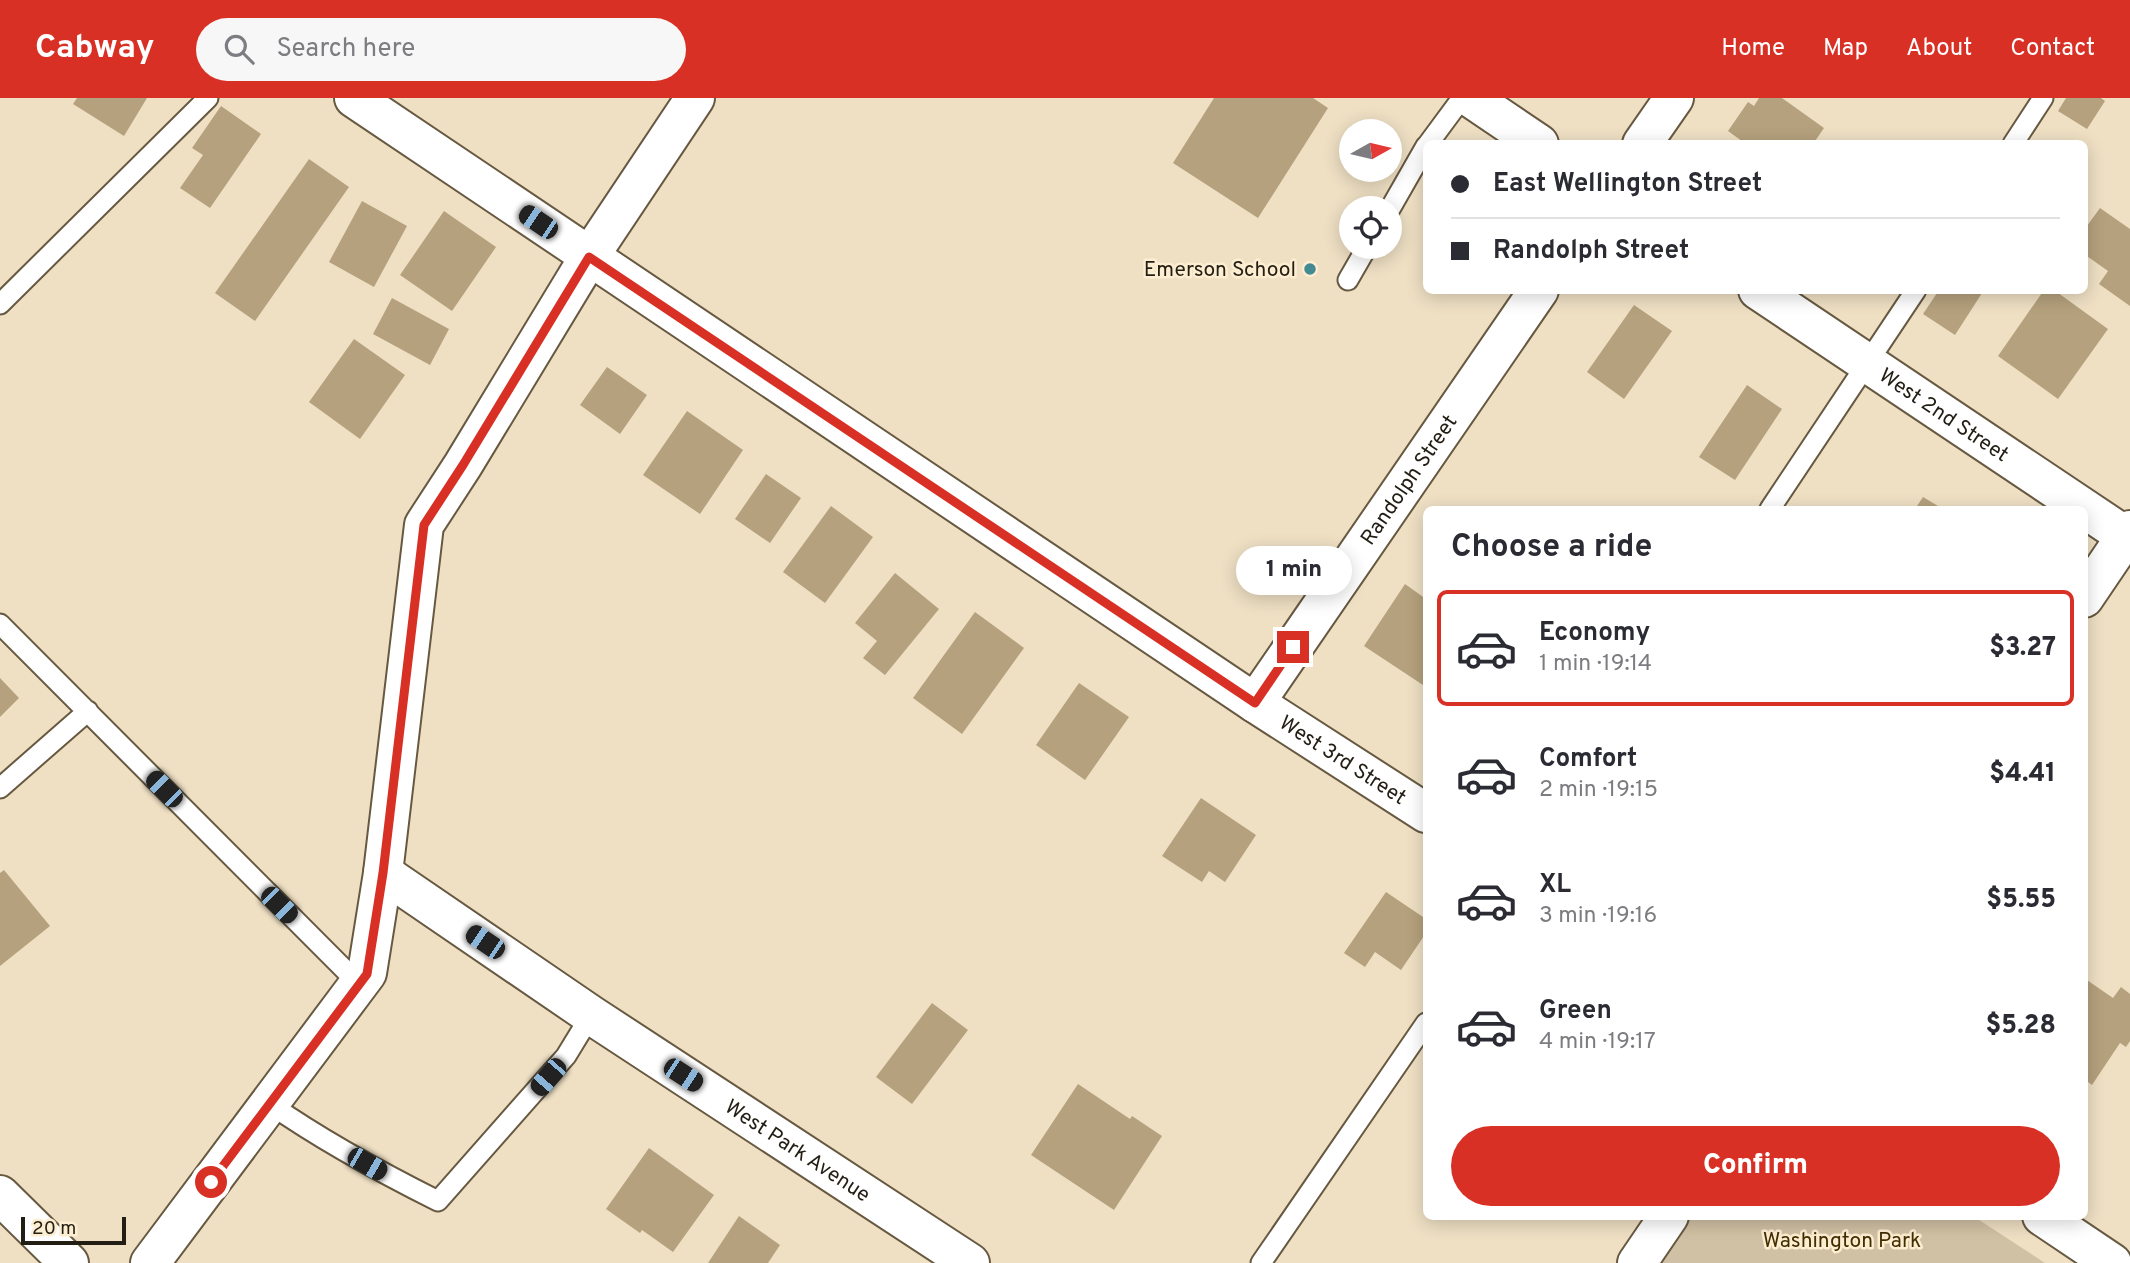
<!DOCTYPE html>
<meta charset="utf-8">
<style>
:root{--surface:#fff;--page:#f7f7f7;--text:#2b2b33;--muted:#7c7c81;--line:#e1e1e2;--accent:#d93025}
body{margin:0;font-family:Overpass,sans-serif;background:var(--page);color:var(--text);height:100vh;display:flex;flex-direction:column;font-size:26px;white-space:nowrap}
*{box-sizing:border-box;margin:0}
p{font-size:23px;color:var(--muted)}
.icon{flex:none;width:38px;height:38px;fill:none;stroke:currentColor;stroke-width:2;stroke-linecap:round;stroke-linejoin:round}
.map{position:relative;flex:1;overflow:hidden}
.sheet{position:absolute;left:1423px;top:408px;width:665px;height:714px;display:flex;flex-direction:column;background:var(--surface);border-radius:10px;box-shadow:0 4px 18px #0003}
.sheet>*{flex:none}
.guide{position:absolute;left:1423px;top:42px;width:665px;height:154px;border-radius:10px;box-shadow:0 4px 18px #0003;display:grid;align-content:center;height:154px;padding:0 28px;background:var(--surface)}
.needle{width:46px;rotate:82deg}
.fabs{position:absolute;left:1339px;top:21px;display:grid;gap:14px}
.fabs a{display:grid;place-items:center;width:63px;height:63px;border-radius:50%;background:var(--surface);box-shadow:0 4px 18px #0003;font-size:35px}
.scale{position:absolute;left:21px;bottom:18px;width:105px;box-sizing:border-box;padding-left:7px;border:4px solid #231e14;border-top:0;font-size:19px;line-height:24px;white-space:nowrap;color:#231e14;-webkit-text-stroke:5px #fdedd1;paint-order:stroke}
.end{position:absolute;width:32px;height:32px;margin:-16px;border:9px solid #d93025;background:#fff;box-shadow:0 0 0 4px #fff}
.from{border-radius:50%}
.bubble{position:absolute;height:49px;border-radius:24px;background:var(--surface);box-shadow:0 4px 18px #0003;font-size:23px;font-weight:800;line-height:49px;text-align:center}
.car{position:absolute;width:21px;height:42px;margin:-21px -10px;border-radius:9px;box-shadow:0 0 5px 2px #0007;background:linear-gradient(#222 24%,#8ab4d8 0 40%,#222 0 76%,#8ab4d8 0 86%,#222 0)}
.guide b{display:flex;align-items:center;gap:24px;height:66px;font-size:26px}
.guide b+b{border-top:2px solid var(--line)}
.guide i{width:18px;height:18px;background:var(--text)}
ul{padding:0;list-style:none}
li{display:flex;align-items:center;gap:21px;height:116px;margin:0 14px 10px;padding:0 14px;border:4px solid transparent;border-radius:10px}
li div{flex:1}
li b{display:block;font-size:26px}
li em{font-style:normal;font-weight:800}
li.selected{border-color:var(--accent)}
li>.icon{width:63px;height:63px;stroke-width:1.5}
h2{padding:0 28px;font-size:32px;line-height:84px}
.action{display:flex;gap:14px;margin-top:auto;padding:14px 28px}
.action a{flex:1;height:80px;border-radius:42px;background:var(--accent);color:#fff;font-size:28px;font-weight:800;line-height:80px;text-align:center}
header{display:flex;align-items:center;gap:42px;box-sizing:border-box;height:98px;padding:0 35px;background:var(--accent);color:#fff}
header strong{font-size:33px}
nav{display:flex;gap:38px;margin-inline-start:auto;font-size:24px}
.search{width:490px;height:63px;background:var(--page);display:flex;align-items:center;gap:18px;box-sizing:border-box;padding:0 24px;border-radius:38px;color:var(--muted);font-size:26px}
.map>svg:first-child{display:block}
</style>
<header>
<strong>Cabway</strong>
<div class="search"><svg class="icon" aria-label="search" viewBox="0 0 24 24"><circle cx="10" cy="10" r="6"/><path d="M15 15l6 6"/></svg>Search here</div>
<nav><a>Home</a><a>Map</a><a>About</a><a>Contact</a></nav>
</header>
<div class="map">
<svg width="2130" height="1165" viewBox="0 0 2130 1165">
<rect width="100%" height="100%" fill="#efe0c4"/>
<path fill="#d1c1a4" d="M1691,1118H1973L2045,1165H1659Z"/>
<path fill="#b5a17d" d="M77,0H147L124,38L73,6Z
M1214,0H1313L1328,10L1258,120L1173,65Z
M1759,0H1782L1824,30L1813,46H1746L1728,33L1748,4L1754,8Z
M2066,0H2101L2105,3L2087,31L2058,13Z
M221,8L261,36L210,110L180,90L203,57L192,50Z
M309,61L349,89L255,223L215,195Z
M362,103L407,128L374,189L329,164Z
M2100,110L2130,131V208L2099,186L2108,173L2084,156V132Z
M444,113L496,149L452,213L400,177Z
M1939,192H1984L1955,237L1923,216Z
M2044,192H2054L2108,231L2058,301L1998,258Z
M392,200L449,231L430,267L373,236Z
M1634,207L1672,233L1624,301L1587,274Z
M354,241L405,277L360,341L309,304Z
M607,269L647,297L620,336L580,307Z
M1747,287L1782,311L1735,382L1699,359Z
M687,313L743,352L700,416L643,377Z
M766,376L801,400L770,445L735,421Z
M1923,399L1943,411H1915Z
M831,408L873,439L825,505L783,474Z
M895,475L939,511L885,577L863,560L877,543L855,525Z
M1405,486L1426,501V589L1364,548Z
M975,514L1024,550L962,636L913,600Z
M0,580L19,600L0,619Z
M1079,585L1129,619L1085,682L1036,647Z
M1201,700L1256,737L1225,784L1209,773L1202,784L1162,758Z
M4,772L50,828L0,868V775Z
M1386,794L1426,821V835L1401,872L1375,854L1365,869L1344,855Z
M2084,880L2113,900L2121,889L2130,896V943L2126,949L2120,945L2092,987L2084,981Z
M932,905L968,932L912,1006L876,979Z
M1078,986L1130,1021L1132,1018L1162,1038L1114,1112L1031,1057Z
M649,1050L714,1097L673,1154L642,1132L640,1135L606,1111Z
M739,1118L780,1147L768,1165H708Z"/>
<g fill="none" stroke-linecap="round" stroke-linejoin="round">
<g stroke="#675941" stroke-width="23">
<path id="lane" d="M1428,46L1462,0
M2013,46L2043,0
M1390,111L1426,48
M1348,182L1367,149
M0,206L208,0
M1770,411L1916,192
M0,526L359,886
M0,690L88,613
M270,1006C323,1043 380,1074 438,1103L566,958L591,917
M1261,1165L1426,925"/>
</g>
<g stroke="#675941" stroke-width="42">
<g id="street">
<path d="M1471,0L1539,46"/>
<path d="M1642,46L1674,0"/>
<path id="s1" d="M1758,192L2130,441"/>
<path id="s2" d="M1255,605L1539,192"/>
<path id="s3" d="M383,775L591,917L970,1165"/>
<path d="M0,1097L69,1165"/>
<path d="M150,1165L367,875L383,775L424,427L463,367L589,159L695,0"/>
</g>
</g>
<g stroke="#675941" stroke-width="42">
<g id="secondary">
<path id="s4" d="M354,0L1255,605L1426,715"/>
<path d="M2084,500L2130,432"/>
<path d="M2042,1118L2112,1165"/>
<path d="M1637,1165L1669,1118"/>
</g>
</g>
<use href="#lane" stroke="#fff" stroke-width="19"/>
<use href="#street" stroke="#fff" stroke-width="38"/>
<use href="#secondary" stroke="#fff" stroke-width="38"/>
</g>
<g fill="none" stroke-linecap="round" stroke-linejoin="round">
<path stroke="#d93025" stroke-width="9" d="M211,1084L367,876L383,775L424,427L463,367L589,159L1255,605L1293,549"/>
</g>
<circle fill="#438a92" stroke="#fdedd1" stroke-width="2.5" cx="1310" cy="171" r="7"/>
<g text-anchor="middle" stroke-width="5" stroke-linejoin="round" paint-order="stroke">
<g font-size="21" fill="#231e14" stroke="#fdedd1" text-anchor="end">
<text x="1296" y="178">Emerson School</text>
</g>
<g font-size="21" fill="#231e14" stroke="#fdedd1">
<text dy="7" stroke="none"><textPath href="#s1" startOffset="224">West 2nd Street</textPath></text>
<text dy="7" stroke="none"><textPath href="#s2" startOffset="271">Randolph Street</textPath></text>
<text dy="7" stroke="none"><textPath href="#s4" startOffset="1190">West 3rd Street</textPath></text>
<text dy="7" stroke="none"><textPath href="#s3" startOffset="499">West Park Avenue</textPath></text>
</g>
<g font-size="21" fill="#432e00" stroke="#fdedd1">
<text x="1842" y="1149">Washington Park</text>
</g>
</g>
</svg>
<div class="fabs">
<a><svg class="needle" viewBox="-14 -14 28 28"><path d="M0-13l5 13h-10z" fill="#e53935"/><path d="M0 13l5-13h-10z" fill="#7c7c81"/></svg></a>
<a><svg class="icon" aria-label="locate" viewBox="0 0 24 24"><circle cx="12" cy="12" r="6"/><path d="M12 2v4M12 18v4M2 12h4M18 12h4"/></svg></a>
</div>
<div class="scale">20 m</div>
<i class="end from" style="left:211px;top:1084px"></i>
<i class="end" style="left:1293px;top:549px"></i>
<div class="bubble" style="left:1236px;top:448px;width:116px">1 min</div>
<i class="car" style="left:538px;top:124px;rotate:304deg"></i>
<i class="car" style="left:164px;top:691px;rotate:315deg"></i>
<i class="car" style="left:279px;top:807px;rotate:135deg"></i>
<i class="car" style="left:485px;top:844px;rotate:304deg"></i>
<i class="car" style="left:683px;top:977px;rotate:123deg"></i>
<i class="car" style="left:548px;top:979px;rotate:221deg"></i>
<i class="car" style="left:367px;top:1066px;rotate:120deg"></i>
<div class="guide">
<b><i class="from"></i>East Wellington Street</b>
<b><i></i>Randolph Street</b>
</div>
<section class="sheet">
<h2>Choose a ride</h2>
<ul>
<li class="selected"><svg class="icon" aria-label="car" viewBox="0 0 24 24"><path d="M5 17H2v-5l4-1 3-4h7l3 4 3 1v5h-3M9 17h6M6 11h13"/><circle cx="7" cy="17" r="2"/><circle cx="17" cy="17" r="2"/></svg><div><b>Economy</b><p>1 min · 19:14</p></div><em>$3.27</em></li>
<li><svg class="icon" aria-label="car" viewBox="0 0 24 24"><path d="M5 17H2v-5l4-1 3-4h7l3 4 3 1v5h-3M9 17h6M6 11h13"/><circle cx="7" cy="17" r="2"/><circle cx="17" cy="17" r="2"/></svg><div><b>Comfort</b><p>2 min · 19:15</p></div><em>$4.41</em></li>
<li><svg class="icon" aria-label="car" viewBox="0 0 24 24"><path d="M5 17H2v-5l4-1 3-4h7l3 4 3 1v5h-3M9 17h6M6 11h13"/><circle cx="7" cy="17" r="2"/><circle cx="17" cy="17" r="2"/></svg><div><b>XL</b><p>3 min · 19:16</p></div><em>$5.55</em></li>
<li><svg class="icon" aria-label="car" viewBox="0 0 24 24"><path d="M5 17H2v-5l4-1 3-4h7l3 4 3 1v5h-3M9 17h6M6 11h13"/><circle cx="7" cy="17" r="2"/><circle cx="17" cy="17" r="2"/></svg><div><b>Green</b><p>4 min · 19:17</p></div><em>$5.28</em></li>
</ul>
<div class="action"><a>Confirm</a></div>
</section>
</div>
